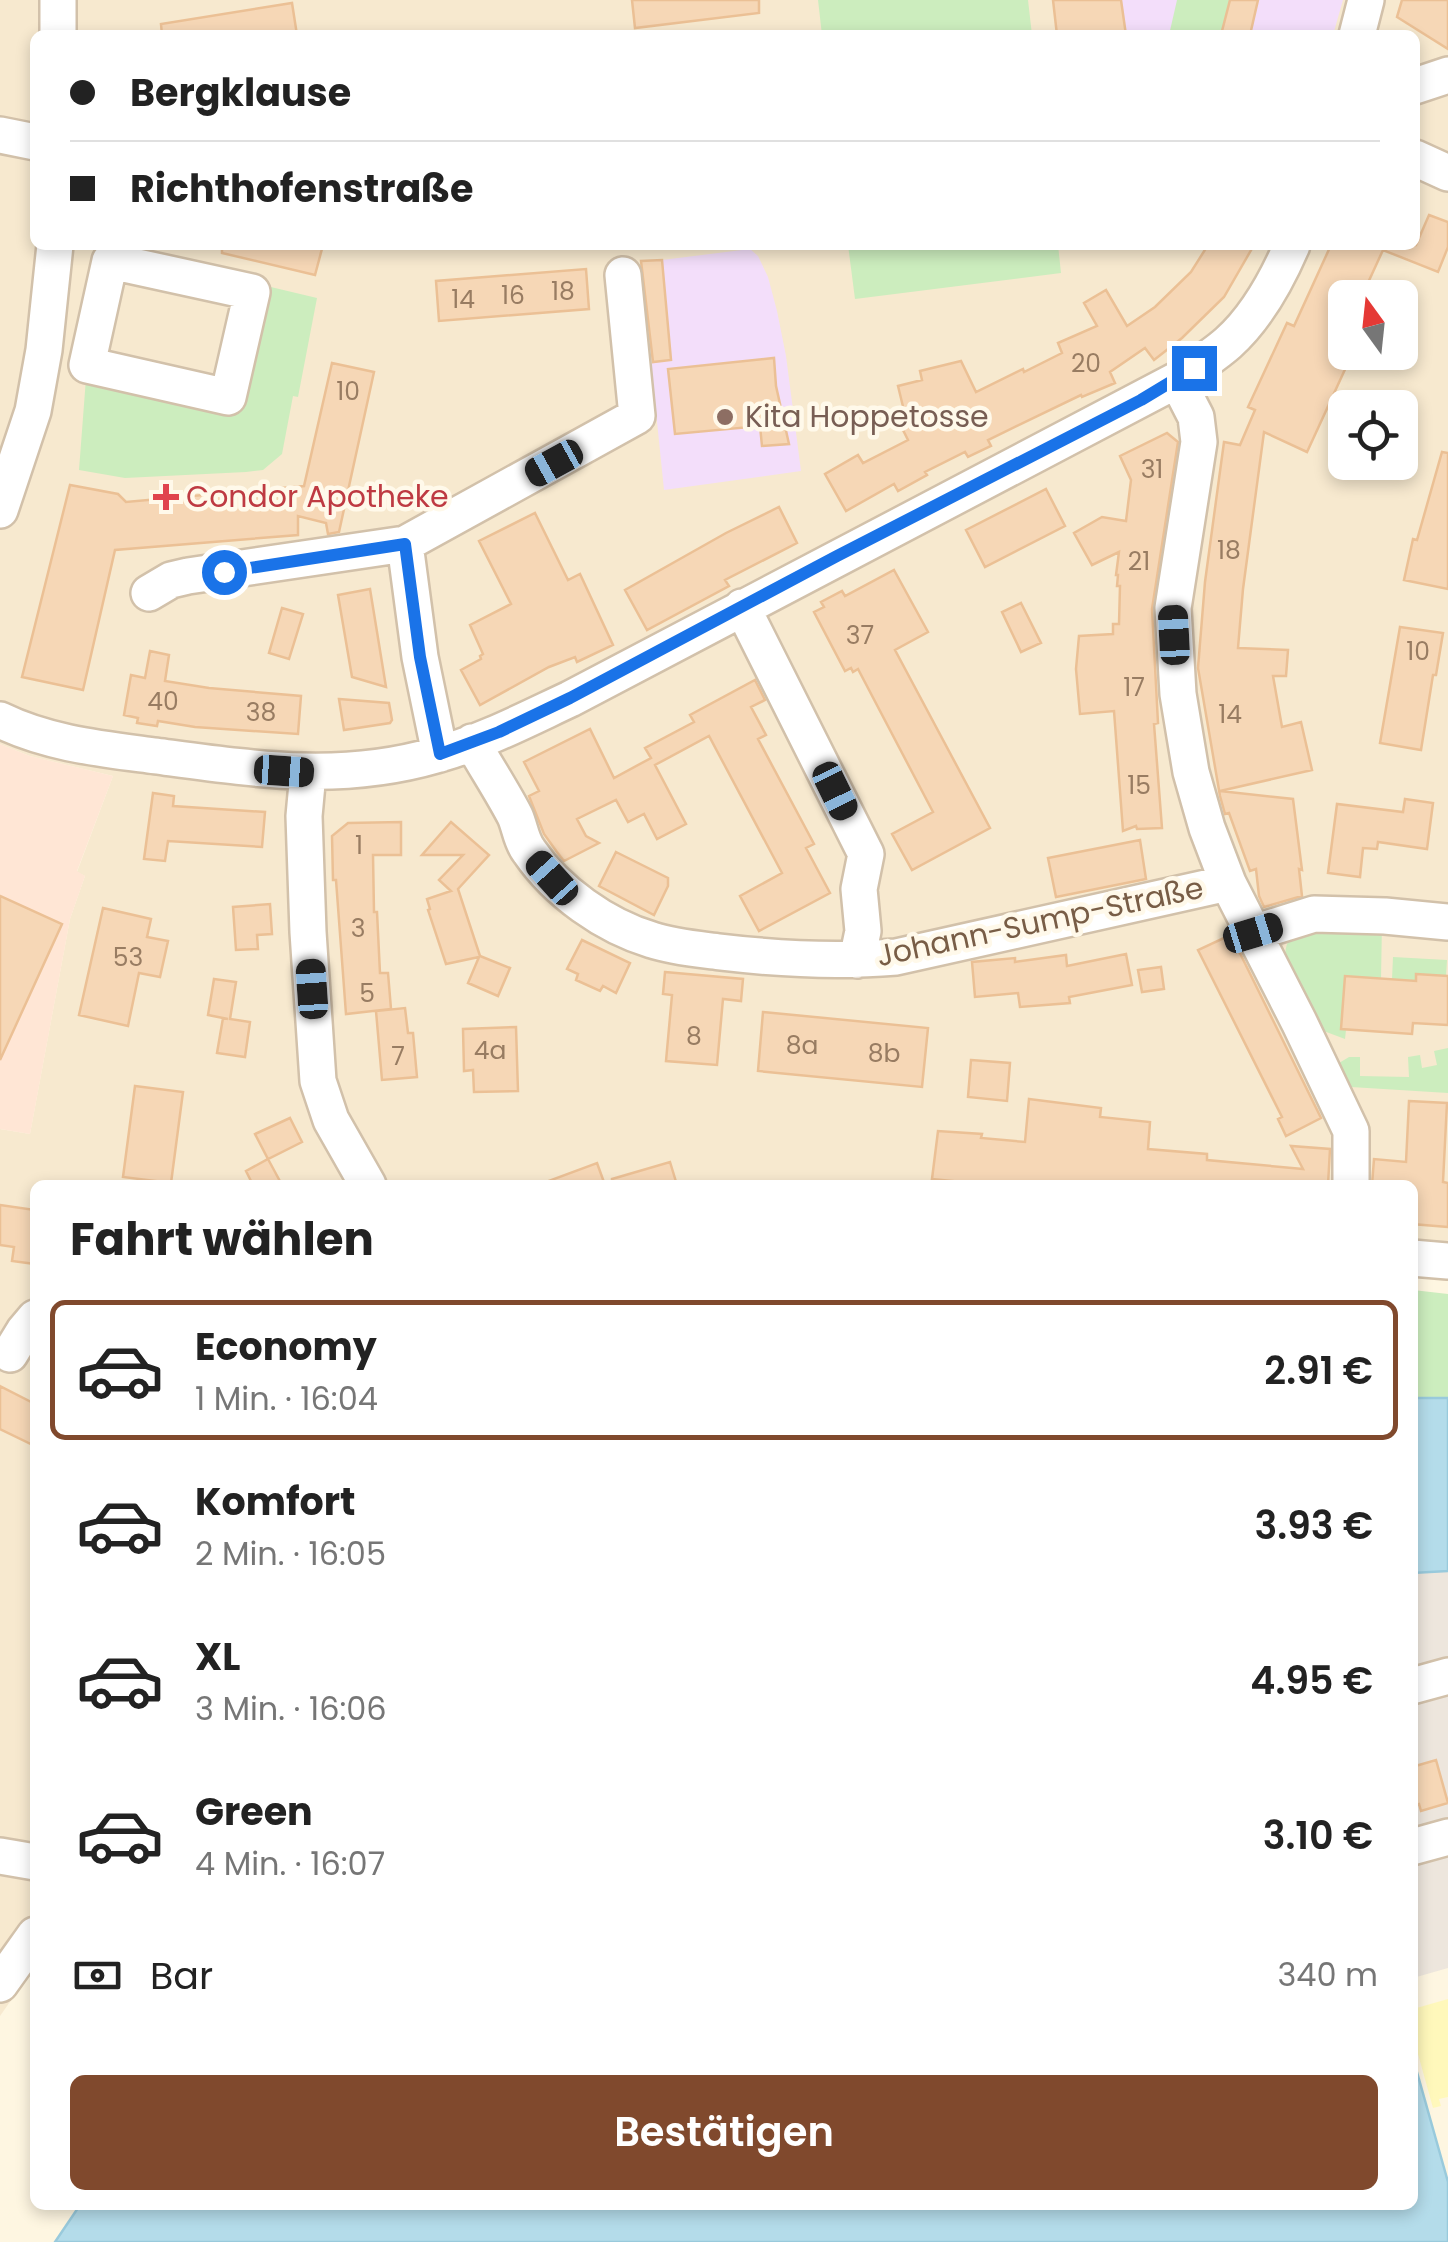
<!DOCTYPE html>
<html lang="de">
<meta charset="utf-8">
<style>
:root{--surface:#fff;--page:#f6f6f6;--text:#222;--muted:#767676;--line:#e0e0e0;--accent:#80492d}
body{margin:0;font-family:Poppins,sans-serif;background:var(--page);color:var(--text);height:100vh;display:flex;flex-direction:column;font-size:38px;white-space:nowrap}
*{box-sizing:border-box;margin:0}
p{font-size:32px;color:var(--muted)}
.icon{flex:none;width:55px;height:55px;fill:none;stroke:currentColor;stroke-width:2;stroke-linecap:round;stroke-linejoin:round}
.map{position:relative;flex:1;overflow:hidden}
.details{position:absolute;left:30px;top:1180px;width:1388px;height:1030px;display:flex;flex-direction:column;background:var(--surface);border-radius:15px;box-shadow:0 5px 15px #0003}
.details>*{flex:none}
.banner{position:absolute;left:30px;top:30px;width:1390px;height:220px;border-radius:15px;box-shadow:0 5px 15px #0003;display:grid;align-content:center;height:220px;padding:0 40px;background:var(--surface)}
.needle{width:65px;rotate:345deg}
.tools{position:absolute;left:1328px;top:280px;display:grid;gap:20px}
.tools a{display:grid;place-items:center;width:90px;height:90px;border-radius:15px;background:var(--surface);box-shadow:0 5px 15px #0003;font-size:50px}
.end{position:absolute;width:45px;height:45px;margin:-22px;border:12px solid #1a73e8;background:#fff;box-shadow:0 0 0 5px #fff}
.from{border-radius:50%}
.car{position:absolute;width:30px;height:60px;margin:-30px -15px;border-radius:12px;box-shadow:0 0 8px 2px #0007;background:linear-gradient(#222 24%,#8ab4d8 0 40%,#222 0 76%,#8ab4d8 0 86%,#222 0)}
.banner b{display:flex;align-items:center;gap:35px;height:95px;font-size:38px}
.banner b+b{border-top:2px solid var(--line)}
.banner i{width:25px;height:25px;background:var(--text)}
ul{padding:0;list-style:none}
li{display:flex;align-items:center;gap:30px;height:140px;margin:0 20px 15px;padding:0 20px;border:5px solid transparent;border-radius:15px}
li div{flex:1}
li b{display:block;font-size:38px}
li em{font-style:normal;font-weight:600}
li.on{border-color:var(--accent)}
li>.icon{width:90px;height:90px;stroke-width:1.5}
h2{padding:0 40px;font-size:45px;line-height:120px}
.pay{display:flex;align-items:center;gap:25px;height:110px;padding:0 40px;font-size:38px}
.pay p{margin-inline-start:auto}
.cta{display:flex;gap:20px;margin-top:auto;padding:20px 40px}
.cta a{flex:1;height:115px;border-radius:15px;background:var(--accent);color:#fff;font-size:40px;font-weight:600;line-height:115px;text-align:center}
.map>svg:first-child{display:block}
</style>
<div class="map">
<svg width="1448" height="2242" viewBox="0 0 1448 2242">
<rect width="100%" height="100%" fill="#fef6e1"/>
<path fill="#f7e9cf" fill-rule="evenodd" d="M0,0H1448V1281L1413,1277L1412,1185H35V1966L0,2016V1129L30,1134L70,919L85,876L77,872L113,776L30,756L0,744ZM35,35H1415V245H35ZM1345,298H1400V352H1345ZM1345,408H1400V462H1345Z"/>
<path fill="#ffe6d5" d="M0,744L30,756L113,776L77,871L85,876L70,919L30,1134L0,1129Z"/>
<path fill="#ede6dd" d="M1448,1571V1968L1413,1978L1412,1573Z"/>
<path fill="#f3defa" d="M1053,0H1343L1333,35H1057Z
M750,249L758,256L768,277L777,311L786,356L801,471L664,490L651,363L671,360L662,260Z"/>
<path fill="#ccedbe" d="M818,0H1028L1032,35H822Z
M1177,0H1230L1221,35H1169Z
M848,245H1058L1061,273L855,299Z
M254,283L317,298L298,397L293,396L282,454L263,470L246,472L125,478L79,470L87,365L228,397Z
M1382,923L1381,979L1345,977L1341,1028L1346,1030L1345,1039L1321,1030L1285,957C1285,945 1289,938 1297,929Z
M1393,957L1447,960L1446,976L1417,974L1416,981L1392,979Z
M1448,1048V1093L1351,1087L1339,1063L1349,1057H1360V1076L1409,1077L1408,1057L1420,1055L1422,1068L1437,1065L1434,1051Z
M1413,1290L1448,1294V1398H1413Z"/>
<path fill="#fff8bb" d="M1448,1999V2097L1439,2099L1441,2106L1433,2108L1413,2036V2009Z"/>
<path fill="#b4dcea" stroke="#99cadc" stroke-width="2.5" d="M1413,1398H1448V1571L1413,1573Z
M1413,2058L1448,2182V2242H55L80,2205H1412Z"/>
<path fill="#f6d7b6" stroke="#ebc095" stroke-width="2.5" d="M632,0H759V13L635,28Z
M1053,0H1121L1126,35H1057Z
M1230,0H1258L1250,35H1221Z
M1402,0H1448V49L1397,17Z
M292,3L297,35H162L161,24Z
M1429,215L1448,222V247L1438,272L1383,250L1361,298H1345V352H1353L1307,452L1264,432L1243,589L1238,648L1288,650L1286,676H1273L1282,727L1301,722L1312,770L1220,791L1293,799L1302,870L1299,869L1302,896L1264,907L1259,896L1256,869L1250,871L1229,813L1225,814L1220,796L1198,668L1205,582L1224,442L1240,445L1255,410L1248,407L1287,323L1294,326L1331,245H1416Z
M222,245H323L315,275L222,253Z
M1208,245H1254L1224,297L1182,338L1154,360L1145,348L1110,372L1115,383L1082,397L1081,395L988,440L991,446L968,457L965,452L925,472L927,475L898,491L894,484L846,511L825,474L858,455L863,463L908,440L901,426L907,423L898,386L922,380L920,371L961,361L976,392L1023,369L1024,372L1062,353L1058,343L1097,326L1084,303L1106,290L1127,326L1155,307L1191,272Z
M662,260L671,360L653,362L641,261Z
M586,269L589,309L439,321L436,281Z
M774,358L776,386L789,444L762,446L760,426L675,434L668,369Z
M332,363L374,372L339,532L328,534L326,523L298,516V535L115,550L83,690L22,677L70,485L118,494L126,502L304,486Z
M1167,433L1178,442L1152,609L1158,723L1154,724L1162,828L1137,829L1136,826L1123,831L1114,711L1080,714L1076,669L1079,636L1113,634V624H1119L1120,586H1117L1118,575H1116L1119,552L1092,565L1074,533L1102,517L1126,521L1131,480L1120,456Z
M1442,452L1448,453V589L1404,580L1413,539L1417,540Z
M1046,489L1065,526L985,567L966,530Z
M779,507L797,543L725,580L729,586L647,630L625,590L726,533Z
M535,513L568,580L580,574L613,645L577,662L575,657L549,667L480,705L461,670L481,659L480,656L483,654L470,625L511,604L479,541Z
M894,570L928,632L895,650L990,828L912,870L892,834L933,812L858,669L853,672L851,668L845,671L814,612L824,607L821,602L842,591L845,596Z
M370,589L386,687L352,677L338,595Z
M1021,603L1041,643L1021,652L1002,612Z
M282,608L303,614L289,659L269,653Z
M1400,627L1443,633L1436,675H1433L1421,750L1380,743Z
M150,651L169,655L165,681L209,688L301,696L298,734L195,727L158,721L157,726L137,723L138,718L124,715L131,675L145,678Z
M755,680L765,700L751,707L766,735L758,739L814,844L806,848L830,893L759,931L740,896L782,873L709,736L655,765L686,824L657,839L644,814L628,822L616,800L577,819L586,836L599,843L564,861L557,852L544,834L529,796L539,791L524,762L590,729L614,778L651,758L645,748L694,722L690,715Z
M339,699L389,703L392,720L390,723L344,730Z
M153,793L174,796L173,806L265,812L262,847L168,841L165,861L144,859Z
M1405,799L1433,803L1427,849L1378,842L1377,849L1363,848L1360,877L1328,873L1337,804L1403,812Z
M401,822V855H373L374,912H377L380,973H388L391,1009L346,1014L336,880H333L332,836L348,823Z
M451,822L489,855L458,889L480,956L510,968L498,996L468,983L479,957L446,964L428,910L430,909L427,899L451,891L439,880L463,855H422Z
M1140,840L1146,879L1056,897L1048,858Z
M616,852L668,878V886L654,915L599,886Z
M0,896L62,924L0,1060Z
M270,904L272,934L257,935L258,949L236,950L233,907Z
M103,908L151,919L147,937L168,941L160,977L139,973L128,1026L79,1015Z
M1226,937H1232L1321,1118L1286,1136L1278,1119L1282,1117L1198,950Z
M582,940L630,963L616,993L603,986L600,991L576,980L578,974L567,969Z
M1126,954L1132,985L1069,997L1070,1003L1020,1007L1018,993L975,997L972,962L1015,958V962L1066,955L1067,966Z
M1161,967L1164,989L1142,992L1138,970Z
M665,972L743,979L741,1001L723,999L717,1065L666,1061L672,995L663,994Z
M1416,974L1448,976V1025L1413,1023L1412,1034L1341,1029L1345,976L1416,981Z
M214,979L236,982L230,1019L250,1022L245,1057L217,1053L223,1018L228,1019L208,1015Z
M405,1008L408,1033H413L417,1077L382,1080L376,1011Z
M763,1012L928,1028L922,1087L758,1071Z
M516,1027L518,1091L474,1092L473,1070L464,1071L463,1029Z
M971,1060L1010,1063L1007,1101L968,1097Z
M135,1086L183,1092L171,1183L123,1177Z
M1029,1099L1101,1108L1100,1117L1150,1122L1148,1149L1207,1154V1160L1303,1169L1291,1146L1330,1149L1328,1185H992L932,1179L938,1131L982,1134L981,1138L1025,1142Z
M1409,1101L1447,1103L1443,1182L1448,1183V1227L1412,1224V1185H1372L1374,1159L1406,1162Z
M290,1118L302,1142L268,1159L255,1134Z
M268,1159L282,1185H253L246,1171Z
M670,1162L677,1185H612V1179Z
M597,1163L605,1185H543V1183Z
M0,1205L35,1210V1264L12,1261L14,1247L0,1245Z
M0,1386L35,1404V1446L0,1429Z
M1436,1760L1448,1803L1421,1811L1419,1804L1412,1806V1767Z"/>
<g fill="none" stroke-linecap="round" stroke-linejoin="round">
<g stroke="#d2c1aa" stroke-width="40">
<path id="minor" d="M58,0V35
M1357,35L1366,0
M1415,86L1448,75
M0,135L35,142
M1415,158L1448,173
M110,261L252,292L228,397L87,365Z
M1177,380L1196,417L1199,442L1173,608L1178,694L1191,772L1207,828L1228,883L1299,1022L1351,1131V1185
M0,510L33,411L44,350L55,245
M405,544L420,657L440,754
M149,593L171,580L188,576L405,544L637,416L623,275
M742,607L866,854L859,889L863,931L857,960
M0,720C49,744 103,749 156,756C253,769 340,783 436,755C483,742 527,719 570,699L1177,380C1194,368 1212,357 1228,343C1257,317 1277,280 1292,245
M472,742C486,767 502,791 515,816C520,827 521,841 529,851C557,892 605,926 652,940C673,947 697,949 720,952C779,959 837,962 896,957L1228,883
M308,773L304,816L308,932L318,1081L331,1120L368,1185
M1253,933L1314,914L1385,916L1448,922
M1412,1258L1448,1261
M10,1354L24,1331L35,1318
M1412,1686L1448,1676
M1412,1847L1448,1837
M0,1856L35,1862
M0,1984L35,1935"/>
</g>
<use href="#minor" stroke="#fff" stroke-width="35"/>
</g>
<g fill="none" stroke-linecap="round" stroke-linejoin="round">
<path stroke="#1a73e8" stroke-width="12" d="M224,572L405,544L420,657L440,754L499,732L570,698L837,556L1141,400L1194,368"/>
</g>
<circle fill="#8d6e63" stroke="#fff9ea" stroke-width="4" cx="725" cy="417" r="10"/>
<path fill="#e0444e" stroke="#fff9ea" stroke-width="4" d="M161 482h10v10h10v10h-10v10h-10v-10h-10v-10h10z"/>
<g text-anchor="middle" stroke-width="9" stroke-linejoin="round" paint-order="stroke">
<g font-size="25" fill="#987c62">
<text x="563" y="300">18</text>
<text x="513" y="304">16</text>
<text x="463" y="308">14</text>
<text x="1086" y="372">20</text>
<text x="348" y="400">10</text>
<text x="1152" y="478">31</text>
<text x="1229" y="559">18</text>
<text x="1139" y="570">21</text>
<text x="860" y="644">37</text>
<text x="1418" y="660">10</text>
<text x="1134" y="696">17</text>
<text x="163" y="710">40</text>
<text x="261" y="721">38</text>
<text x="1230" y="723">14</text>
<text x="1139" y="794">15</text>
<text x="359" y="854">1</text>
<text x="358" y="937">3</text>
<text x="128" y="966">53</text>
<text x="367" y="1002">5</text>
<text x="694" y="1045">8</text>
<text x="802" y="1054">8a</text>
<text x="490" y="1059">4a</text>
<text x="884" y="1062">8b</text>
<text x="398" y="1065">7</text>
</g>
<g font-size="30" fill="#785e54" stroke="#fff9ea" text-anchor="start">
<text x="745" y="427">Kita Hoppetosse</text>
</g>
<g font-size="30" fill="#be3a42" stroke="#fff9ea" text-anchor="start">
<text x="186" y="507">Condor Apotheke</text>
</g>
<g font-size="30" fill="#785d46" stroke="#fff9ea">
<text transform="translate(1040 922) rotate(-12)" y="10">Johann-Sump-Straße</text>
</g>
</g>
</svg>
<div class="tools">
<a><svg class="needle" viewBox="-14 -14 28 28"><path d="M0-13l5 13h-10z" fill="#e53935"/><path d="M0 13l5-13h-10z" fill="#767676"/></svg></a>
<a><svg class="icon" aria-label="locate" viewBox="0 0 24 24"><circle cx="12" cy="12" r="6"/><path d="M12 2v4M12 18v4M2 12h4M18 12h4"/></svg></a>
</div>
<i class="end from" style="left:224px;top:572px"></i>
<i class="end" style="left:1194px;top:368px"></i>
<i class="car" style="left:554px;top:463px;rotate:241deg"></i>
<i class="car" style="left:1174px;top:635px;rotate:357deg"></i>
<i class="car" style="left:284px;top:771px;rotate:94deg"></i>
<i class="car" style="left:835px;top:791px;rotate:154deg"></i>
<i class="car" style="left:552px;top:878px;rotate:318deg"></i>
<i class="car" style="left:1253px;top:933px;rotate:73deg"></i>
<i class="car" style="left:312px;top:989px;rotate:356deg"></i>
<div class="banner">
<b><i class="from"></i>Bergklause</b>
<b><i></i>Richthofenstraße</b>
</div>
<section class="details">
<h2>Fahrt wählen</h2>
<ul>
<li class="on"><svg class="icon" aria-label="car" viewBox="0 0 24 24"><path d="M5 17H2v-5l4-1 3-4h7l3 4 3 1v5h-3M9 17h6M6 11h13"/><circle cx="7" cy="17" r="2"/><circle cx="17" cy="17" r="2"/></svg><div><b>Economy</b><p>1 Min. · 16:04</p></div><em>2.91 €</em></li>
<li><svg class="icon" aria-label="car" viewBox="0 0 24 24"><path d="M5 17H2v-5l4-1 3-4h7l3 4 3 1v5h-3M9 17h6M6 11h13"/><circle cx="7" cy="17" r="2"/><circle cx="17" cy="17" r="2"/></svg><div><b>Komfort</b><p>2 Min. · 16:05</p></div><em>3.93 €</em></li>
<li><svg class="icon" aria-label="car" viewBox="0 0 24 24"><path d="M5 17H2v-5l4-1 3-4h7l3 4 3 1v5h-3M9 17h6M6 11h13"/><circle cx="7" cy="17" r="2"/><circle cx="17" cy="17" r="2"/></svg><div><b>XL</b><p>3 Min. · 16:06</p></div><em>4.95 €</em></li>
<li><svg class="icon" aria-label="car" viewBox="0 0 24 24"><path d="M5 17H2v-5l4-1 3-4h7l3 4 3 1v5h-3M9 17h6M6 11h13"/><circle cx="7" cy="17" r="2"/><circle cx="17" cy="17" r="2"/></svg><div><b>Green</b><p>4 Min. · 16:07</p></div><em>3.10 €</em></li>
</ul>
<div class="pay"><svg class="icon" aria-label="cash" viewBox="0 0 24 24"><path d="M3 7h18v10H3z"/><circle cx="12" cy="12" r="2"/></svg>Bar<p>340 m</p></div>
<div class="cta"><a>Bestätigen</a></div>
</section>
</div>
